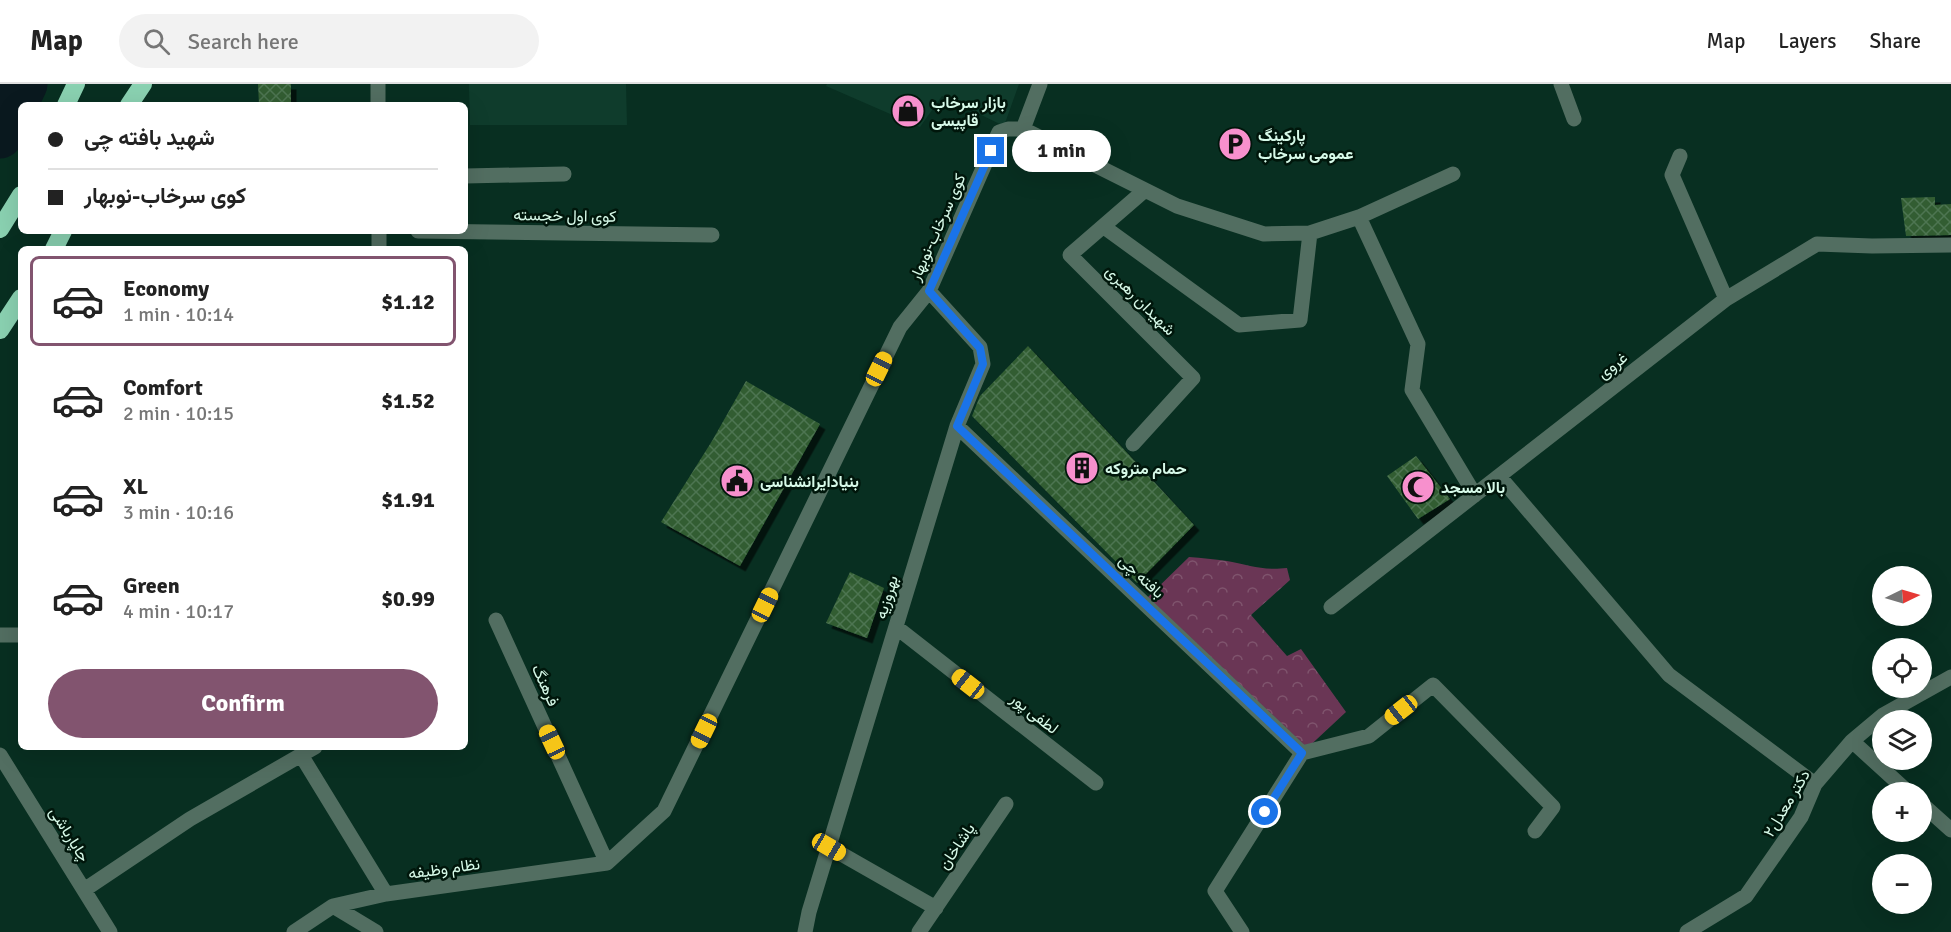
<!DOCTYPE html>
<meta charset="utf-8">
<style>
:root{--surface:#fff;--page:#f2f2f2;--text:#222;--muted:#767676;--line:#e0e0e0;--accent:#82546f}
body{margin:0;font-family:Signika,Vazirmatn,sans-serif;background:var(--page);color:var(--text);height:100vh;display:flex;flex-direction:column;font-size:22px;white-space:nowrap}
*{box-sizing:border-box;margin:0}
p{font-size:20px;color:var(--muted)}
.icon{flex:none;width:33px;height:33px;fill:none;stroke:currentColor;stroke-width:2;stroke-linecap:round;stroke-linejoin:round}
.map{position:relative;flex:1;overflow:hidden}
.side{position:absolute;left:18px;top:162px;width:450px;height:504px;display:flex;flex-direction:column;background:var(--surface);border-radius:9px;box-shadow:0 6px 24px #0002}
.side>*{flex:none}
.top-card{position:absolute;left:18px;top:18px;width:450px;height:132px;border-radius:9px;box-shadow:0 6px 24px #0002;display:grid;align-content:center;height:132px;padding:0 30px;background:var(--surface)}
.needle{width:39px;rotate:85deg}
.buttons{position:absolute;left:1872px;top:482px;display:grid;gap:12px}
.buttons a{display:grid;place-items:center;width:60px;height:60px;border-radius:50%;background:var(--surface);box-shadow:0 6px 24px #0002;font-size:30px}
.end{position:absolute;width:27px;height:27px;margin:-14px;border:8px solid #1a73e8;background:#fff;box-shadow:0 0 0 3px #fff}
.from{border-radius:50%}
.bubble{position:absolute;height:42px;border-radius:21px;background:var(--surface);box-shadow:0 6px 24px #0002;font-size:20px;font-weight:800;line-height:42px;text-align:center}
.car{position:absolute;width:18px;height:36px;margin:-18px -9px;border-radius:8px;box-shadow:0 0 4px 2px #0007;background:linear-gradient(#f5c518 24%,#345 0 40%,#f5c518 0 76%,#345 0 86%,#f5c518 0)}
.top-card b{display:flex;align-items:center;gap:21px;height:57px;font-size:22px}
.top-card b+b{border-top:2px solid var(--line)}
.top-card i{width:15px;height:15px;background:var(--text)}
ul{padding:10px 0 0;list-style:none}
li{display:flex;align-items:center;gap:18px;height:90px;margin:0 12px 9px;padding:0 18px;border:3px solid transparent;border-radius:9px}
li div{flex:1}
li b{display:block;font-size:22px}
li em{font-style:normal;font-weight:800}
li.on{border-color:var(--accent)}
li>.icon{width:54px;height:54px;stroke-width:1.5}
.primary-button{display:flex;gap:12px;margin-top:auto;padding:12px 30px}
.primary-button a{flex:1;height:69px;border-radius:36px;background:var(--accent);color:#fff;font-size:24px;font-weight:800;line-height:69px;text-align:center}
header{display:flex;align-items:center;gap:36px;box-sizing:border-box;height:84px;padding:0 30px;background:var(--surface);border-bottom:2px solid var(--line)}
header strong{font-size:28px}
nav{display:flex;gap:33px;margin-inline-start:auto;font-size:21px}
.search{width:420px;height:54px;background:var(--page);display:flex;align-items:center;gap:15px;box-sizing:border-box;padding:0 21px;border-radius:33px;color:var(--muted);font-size:22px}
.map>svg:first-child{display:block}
</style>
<header>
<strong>Map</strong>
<div class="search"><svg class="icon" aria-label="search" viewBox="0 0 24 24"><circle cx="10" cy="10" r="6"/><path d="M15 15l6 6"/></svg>Search here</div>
<nav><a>Map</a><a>Layers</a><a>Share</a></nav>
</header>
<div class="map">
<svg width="1951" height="848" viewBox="0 0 1951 848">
<defs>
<pattern id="forest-crowns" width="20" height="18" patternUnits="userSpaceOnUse" patternTransform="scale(1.5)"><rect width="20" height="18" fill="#6a3655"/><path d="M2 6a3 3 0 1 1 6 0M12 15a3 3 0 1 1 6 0" fill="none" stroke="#7f546d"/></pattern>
<pattern id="building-cross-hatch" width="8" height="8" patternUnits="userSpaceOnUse" patternTransform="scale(1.5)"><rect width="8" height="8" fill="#315d33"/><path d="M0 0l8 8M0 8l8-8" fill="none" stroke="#4e7551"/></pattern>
<filter id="shadow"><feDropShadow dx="5.5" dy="5.5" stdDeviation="0" flood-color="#0009"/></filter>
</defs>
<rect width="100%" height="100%" fill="#082f21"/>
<path fill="#0f3c2c" d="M469,0H626L627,41H470Z
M827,0H1019L1004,42L942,12L920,43L826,2Z"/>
<path fill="url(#forest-crowns)" d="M1189,473C1202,474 1214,475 1227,477C1250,481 1262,487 1287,484L1290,496L1251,531L1287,572L1301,565L1346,628L1302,669L1147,514Z"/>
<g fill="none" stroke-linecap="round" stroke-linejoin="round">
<path stroke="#0a191f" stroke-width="45" d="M0,52L25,0"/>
</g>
<path fill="url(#building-cross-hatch)" filter="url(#shadow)" d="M258,0H291V21H259Z
M1935,113V121L1951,120V151L1906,152L1901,114Z
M1028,262L1194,441L1137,499L972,332L980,312Z
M746,297L820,340L740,482L661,438L712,357Z
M1416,372L1450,415L1418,435L1387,392Z
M850,488L884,504L867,554L826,539Z"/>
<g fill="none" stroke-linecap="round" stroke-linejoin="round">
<path stroke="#526e61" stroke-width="15" d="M1561,0L1574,35
M378,21V0
M1023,45L1177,122L1264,150L1310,149L1359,133L1418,260L1412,306L1475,411
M1680,72L1672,91L1726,215
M465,92L564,90
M1359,133L1453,90
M1104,143L1239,241L1300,236L1310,149
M418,147L712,151
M379,165V147
M957,342L1302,669
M1133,360L1193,294L1070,171L1145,106
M1499,392L1669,591L1815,700
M1331,523L1726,215L1817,160L1872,162L1951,161
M496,536L607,779
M896,543L1096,699
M0,551H21
M1852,657L1908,708
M1302,669L1369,652L1433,601L1553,723L1535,747
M0,671L110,848
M301,671L386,810
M1922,720L1951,746
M829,763L936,824
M607,779L664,727L900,243L929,207L999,48L1008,45H1023L1040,0
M84,806L190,735L315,663
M333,822L376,848
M294,848L333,822L386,810L607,779
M805,848L809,828L957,342L983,280L980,263L929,207
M919,848L1006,720
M1242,848L1215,807L1302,669
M1687,848L1746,812L1801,733L1815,700L1852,657L1883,631L1951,593"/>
<path stroke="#8ad1b1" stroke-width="18" d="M66,21L76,0
M129,21L143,0
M0,145L21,111
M54,165L63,147
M0,246L21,214"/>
</g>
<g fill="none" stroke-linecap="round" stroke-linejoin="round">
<path stroke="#1a73e8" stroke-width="8" d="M991,67L929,207L980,264L983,280L957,342L1302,669L1265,728"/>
</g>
<defs>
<g id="shop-disc" transform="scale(1.725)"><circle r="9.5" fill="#f790cd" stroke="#00160b"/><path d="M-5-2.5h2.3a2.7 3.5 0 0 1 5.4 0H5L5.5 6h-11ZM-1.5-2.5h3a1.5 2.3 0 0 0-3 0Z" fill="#111"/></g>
<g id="parking-disc" transform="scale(1.725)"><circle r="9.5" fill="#f790cd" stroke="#00160b"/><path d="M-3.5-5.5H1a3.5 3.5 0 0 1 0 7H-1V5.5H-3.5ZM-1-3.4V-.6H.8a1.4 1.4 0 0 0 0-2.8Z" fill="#111"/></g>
<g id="building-disc" transform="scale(1.725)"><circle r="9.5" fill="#f790cd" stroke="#00160b"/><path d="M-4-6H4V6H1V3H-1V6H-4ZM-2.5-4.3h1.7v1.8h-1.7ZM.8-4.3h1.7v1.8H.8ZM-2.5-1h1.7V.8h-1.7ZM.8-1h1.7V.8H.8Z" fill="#111"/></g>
<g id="civic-disc" transform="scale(1.725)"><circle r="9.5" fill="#f790cd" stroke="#00160b"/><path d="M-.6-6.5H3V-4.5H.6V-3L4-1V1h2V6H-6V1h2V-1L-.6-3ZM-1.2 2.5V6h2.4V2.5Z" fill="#111"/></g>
<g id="mosque-disc" transform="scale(1.725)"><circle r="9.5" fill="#f790cd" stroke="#00160b"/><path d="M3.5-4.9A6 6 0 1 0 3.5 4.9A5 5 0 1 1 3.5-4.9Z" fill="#111"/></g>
</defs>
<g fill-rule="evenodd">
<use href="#shop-disc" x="908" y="27"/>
<use href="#parking-disc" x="1235" y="60"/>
<use href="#building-disc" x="1082" y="384"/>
<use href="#civic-disc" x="737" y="397"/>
<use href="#mosque-disc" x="1418" y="403"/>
</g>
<g text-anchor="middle" stroke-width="5" stroke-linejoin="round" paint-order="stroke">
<g font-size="16" font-weight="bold" fill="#d7fae9" stroke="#00160b" text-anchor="start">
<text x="931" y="24">بازار سرخاب<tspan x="931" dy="18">قاپیسی</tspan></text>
<text x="1258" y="57">پارکینگ<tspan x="1258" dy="18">عمومی سرخاب</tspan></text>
<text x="1105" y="390">حمام متروکه</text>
<text x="760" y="403">بنیادایرانشناسی</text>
<text x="1441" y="409">بالا مسجد</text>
</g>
<g font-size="16" fill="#d7fae9" stroke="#00160b">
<text transform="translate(565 131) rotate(1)" y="6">کوی اول خجسته</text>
<text transform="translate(937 143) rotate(-66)" y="6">کوی سرخاب-نوبهار</text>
<text transform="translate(1141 216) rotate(45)" y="6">شهیدان رهبری</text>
<text transform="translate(1612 281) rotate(-38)" y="6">غروی</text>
<text transform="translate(1142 492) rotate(43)" y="6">بافته چی</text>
<text transform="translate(886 513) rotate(-73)" y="6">بهروزیه</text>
<text transform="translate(546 601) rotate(66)" y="6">فرهنگ</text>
<text transform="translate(1035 629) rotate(38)" y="6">لطفی پور</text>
<text transform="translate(1786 719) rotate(-59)" y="6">دکتر معدل۲</text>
<text transform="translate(70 750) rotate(58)" y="6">چاپارباشی</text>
<text transform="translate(956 762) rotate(-56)" y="6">پاشاخان</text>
<text transform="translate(444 784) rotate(-8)" y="6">نظام وظیفه</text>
</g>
</g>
</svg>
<div class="buttons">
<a><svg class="needle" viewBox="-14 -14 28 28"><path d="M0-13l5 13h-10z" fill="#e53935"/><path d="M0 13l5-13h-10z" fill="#767676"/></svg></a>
<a><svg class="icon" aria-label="locate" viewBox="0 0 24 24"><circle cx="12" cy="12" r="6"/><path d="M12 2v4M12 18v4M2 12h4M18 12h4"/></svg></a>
<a><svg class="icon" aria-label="layers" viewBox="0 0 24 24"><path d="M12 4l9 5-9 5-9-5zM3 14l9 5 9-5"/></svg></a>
<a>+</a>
<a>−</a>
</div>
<i class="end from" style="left:1265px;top:728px"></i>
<i class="end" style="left:991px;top:67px"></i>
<div class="bubble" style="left:1012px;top:46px;width:99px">1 min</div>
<i class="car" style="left:879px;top:285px;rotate:26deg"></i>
<i class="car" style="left:765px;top:521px;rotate:26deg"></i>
<i class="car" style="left:968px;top:600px;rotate:308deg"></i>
<i class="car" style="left:1401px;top:626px;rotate:232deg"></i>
<i class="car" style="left:704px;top:647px;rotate:206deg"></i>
<i class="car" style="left:552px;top:658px;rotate:335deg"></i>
<i class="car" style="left:829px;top:763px;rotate:120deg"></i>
<div class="top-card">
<b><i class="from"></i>شهید بافته چی</b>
<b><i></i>کوی سرخاب-نوبهار</b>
</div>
<section class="side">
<ul>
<li class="on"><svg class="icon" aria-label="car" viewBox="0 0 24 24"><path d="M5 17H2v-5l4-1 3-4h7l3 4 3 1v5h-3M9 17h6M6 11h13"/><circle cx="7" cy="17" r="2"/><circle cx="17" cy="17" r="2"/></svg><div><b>Economy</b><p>1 min · 10:14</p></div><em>$1.12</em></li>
<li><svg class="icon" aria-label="car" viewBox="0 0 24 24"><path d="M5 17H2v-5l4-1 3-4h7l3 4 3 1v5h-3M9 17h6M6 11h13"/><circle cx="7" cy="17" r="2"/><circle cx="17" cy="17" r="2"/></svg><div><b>Comfort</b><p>2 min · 10:15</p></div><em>$1.52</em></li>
<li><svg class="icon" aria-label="car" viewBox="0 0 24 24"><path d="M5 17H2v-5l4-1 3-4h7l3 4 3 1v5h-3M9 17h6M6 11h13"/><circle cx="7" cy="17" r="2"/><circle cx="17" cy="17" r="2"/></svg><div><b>XL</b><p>3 min · 10:16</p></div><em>$1.91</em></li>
<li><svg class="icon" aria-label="car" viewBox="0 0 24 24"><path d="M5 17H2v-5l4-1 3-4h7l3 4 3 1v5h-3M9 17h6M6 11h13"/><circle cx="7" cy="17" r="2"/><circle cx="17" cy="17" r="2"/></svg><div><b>Green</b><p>4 min · 10:17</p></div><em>$0.99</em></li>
</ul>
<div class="primary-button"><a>Confirm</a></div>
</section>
</div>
